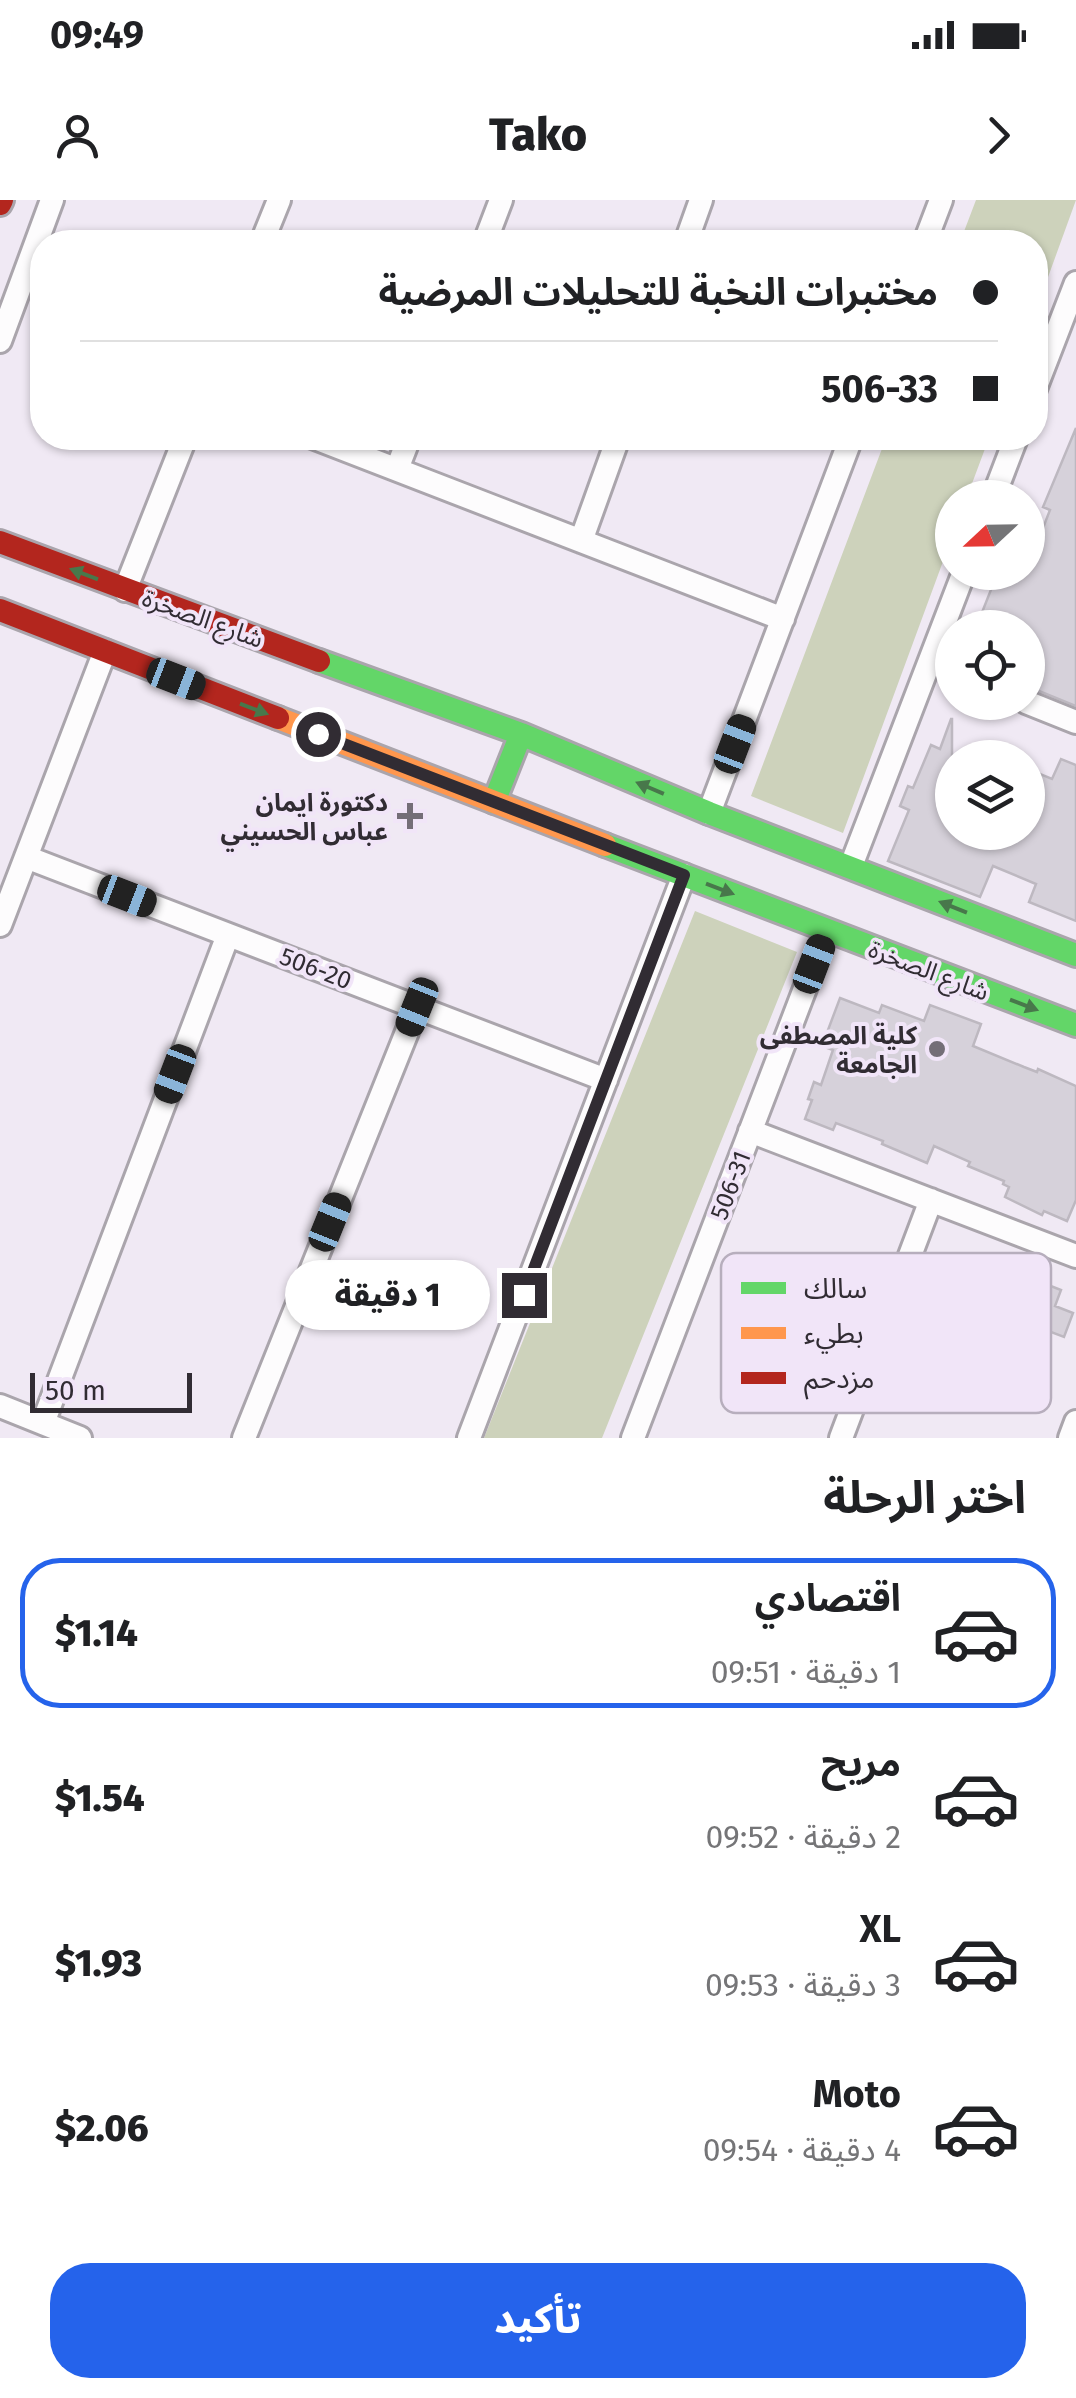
<!DOCTYPE html>
<html lang="ar">
<meta charset="utf-8">
<style>
:root{--surface:#fff;--page:#f2f2f2;--text:#202124;--muted:#757577;--line:#e0e0e0;--accent:#2563eb}
body{margin:0;font-family:"Fira Sans","Noto Sans Arabic",sans-serif;background:var(--page);color:var(--text);direction:rtl;height:100vh;display:flex;flex-direction:column;font-size:38px;white-space:nowrap}
*{box-sizing:border-box;margin:0}
p{font-size:32px;color:var(--muted)}
.icon{flex:none;width:55px;height:55px;fill:none;stroke:currentColor;stroke-width:2;stroke-linecap:round;stroke-linejoin:round}
.map{position:relative;height:1238px;overflow:hidden;direction:ltr}
.side{display:flex;flex-direction:column;background:var(--surface);flex:1}
.side>*{flex:none}
.guide{position:absolute;left:30px;top:30px;width:1018px;height:220px;border-radius:40px;box-shadow:0 2px 8px #0004;direction:rtl;display:grid;align-content:center;height:220px;padding:0 50px;background:var(--surface)}
.needle{width:65px;rotate:248deg}
.buttons{position:absolute;left:935px;top:280px;display:grid;gap:20px}
.buttons a{display:grid;place-items:center;width:110px;height:110px;border-radius:50%;background:var(--surface);box-shadow:0 2px 8px #0004;font-size:50px}
.scale{position:absolute;left:30px;bottom:25px;width:162px;box-sizing:border-box;padding-left:10px;border:5px solid #312c33;border-top:0;font-size:28px;line-height:35px;white-space:nowrap;color:#312c33;-webkit-text-stroke:8px #f1e5f8;paint-order:stroke}
.end{position:absolute;width:45px;height:45px;margin:-22px;border:12px solid #312c33;background:#fff;box-shadow:0 0 0 5px #fff}
.from{border-radius:50%}
.bubble{position:absolute;height:70px;border-radius:35px;background:var(--surface);box-shadow:0 2px 8px #0004;font-size:32px;font-weight:800;line-height:70px;text-align:center;direction:rtl}
.car{position:absolute;width:30px;height:60px;margin:-30px -15px;border-radius:12px;box-shadow:0 0 8px 2px #0007;background:linear-gradient(#222 24%,#8ab4d8 0 40%,#222 0 76%,#8ab4d8 0 86%,#222 0)}
.guide b{display:flex;align-items:center;gap:35px;height:95px;font-size:38px}
.guide b+b{border-top:2px solid var(--line)}
.guide i{width:25px;height:25px;background:var(--text)}
ul{padding:0;list-style:none}
li{display:flex;align-items:center;gap:30px;height:150px;margin:0 20px 15px;padding:0 30px;border:5px solid transparent;border-radius:40px}
li div{flex:1}
li b{display:block;font-size:38px}
li em{font-style:normal;font-weight:800}
li.current{border-color:var(--accent)}
li>.icon{width:90px;height:90px;stroke-width:1.5}
h2{padding:0 50px;font-size:45px;line-height:120px}
.action{display:flex;gap:20px;margin-top:auto;padding:20px 50px}
.action a{flex:1;height:115px;border-radius:40px;background:var(--accent);color:#fff;font-size:40px;font-weight:800;line-height:115px;text-align:center}
.status{display:flex;justify-content:space-between;align-items:center;height:70px;padding:0 50px;background:var(--surface);direction:ltr}
.status svg{height:28px;fill:currentColor}
header{display:flex;justify-content:space-between;align-items:center;height:130px;padding:0 50px;background:var(--surface);font-size:45px;font-weight:800}
.map>svg:first-child{display:block}
</style>
<div class="status"><b>09:49</b><svg viewBox="0 0 49 12"><path d="M0 12V9h3v3zM5 12V6h3v6zM10 12V3h3v9zM15 12V0h3v12zM26 1h20v11H26zM47 4h2v5h-2z"/></svg></div>
<header><svg class="icon" aria-label="forward" viewBox="0 0 24 24"><path d="M9 5l7 7-7 7"/></svg>Tako<svg class="icon" aria-label="person" viewBox="0 0 24 24"><circle cx="12" cy="8" r="4"/><path d="M4 21q1-7 8-7t8 7"/></svg></header>
<div class="map">
<svg width="1076" height="1238" viewBox="0 0 1076 1238">
<rect width="100%" height="100%" fill="#f0e9f4"/>
<path fill="#cdd2bb" d="M976,0H1076L1035,113V42H960Z
M886,238H989L967,297L952,298V337L843,633L751,596Z
M695,711L797,752L602,1238H484Z"/>
<path fill="#d6d1da" stroke="#bdb8c0" stroke-width="2.5" d="M1076,228V506L1034,489L1037,479L1028,475V428H998L979,420L998,372H1028V359L1035,340L1038,341L1050,310L1043,307Z
M951,519H952V632H1028V569L1052,579L1061,559L1076,565V721L1029,702L1036,684L993,666L980,697L888,661L909,610L900,606L908,586L913,588L931,545L940,549Z
M840,798L879,813L882,805L924,821L930,805L981,824L973,846L1024,867L1037,872L1038,869L1076,886V1000L1067,1021L1044,1011L1042,1015L1005,997L1009,987L1003,984L1004,981L968,966L970,962L934,946L927,963L882,944L883,941L836,923L833,930L805,919L812,900L808,899L814,882L821,885L833,850L822,846Z
M979,1058L1061,1090L1055,1106L1073,1113L1064,1137L1046,1130L1021,1192L927,1154L960,1069L972,1074Z"/>
<g fill="none" stroke-linecap="round" stroke-linejoin="round">
<g stroke="#aaa5ac" stroke-width="28">
<path id="street" d="M262,42L279,0
M485,42L501,0
M686,42L701,0
M925,42L941,0
M0,141L52,0
M1035,189L1076,83
M315,238L783,419
M397,269L409,238
M993,298L1016,238
M581,341L618,238
M125,390L185,238
M1026,502L1076,522
M709,613L851,238
M26,657L606,880
M851,666L964,372
M0,725L105,451
M750,931L1076,1056
M0,1206L80,1238
M43,1223L228,735
M244,1238L417,807
M469,1238L684,675
M633,1238L827,731
M841,1238L931,1000
M1070,1238L1076,1222"/>
</g>
<g stroke="#aaa5ac" stroke-width="28">
<path id="fast" d="M319,461L521,534L709,613L1076,755
M494,602L521,534
M605,645L1076,825"/>
</g>
<g stroke="#aaa5ac" stroke-width="28">
<path id="slow" d="M278,518L605,645"/>
</g>
<g stroke="#aaa5ac" stroke-width="28">
<path id="jam" d="M0,4L2,0
M0,342L319,461
M0,410L278,518"/>
</g>
<use href="#street" stroke="#fdfcfd" stroke-width="22"/>
<use href="#fast" stroke="#63d668" stroke-width="22"/>
<use href="#slow" stroke="#ff974d" stroke-width="22"/>
<use href="#jam" stroke="#b3261e" stroke-width="22"/>
</g>
<defs><path id="oneway-solid" d="M-6-.8H1V-3.2L6.5 0L1 3.2V.8H-6Z" transform="scale(2.5)"/></defs>
<g fill="#48784b">
<use href="#oneway-solid" transform="translate(84 374) rotate(-159)"/>
<use href="#oneway-solid" transform="translate(254 509) rotate(21)"/>
<use href="#oneway-solid" transform="translate(650 588) rotate(-157)"/>
<use href="#oneway-solid" transform="translate(720 689) rotate(21)"/>
<use href="#oneway-solid" transform="translate(953 707) rotate(-158)"/>
<use href="#oneway-solid" transform="translate(1024 805) rotate(21)"/>
</g>
<g fill="none" stroke-linecap="round" stroke-linejoin="round">
<path stroke="#312c33" stroke-width="12" d="M318,534L684,675L524,1095"/>
</g>
<g fill="#746e77" stroke="#f1e5f8" stroke-width="4">
<path d="M405 601h10v10h10v10h-10v10h-10v-10h-10v-10h10z"/>
<circle cx="937" cy="849" r="10"/>
</g>
<g text-anchor="middle" stroke-width="8" stroke-linejoin="round" paint-order="stroke">
<g font-size="25" fill="#312c33" stroke="#f1e5f8">
<text transform="translate(203 418) rotate(20)" y="9">شارع الصخرة</text>
<text transform="translate(316 768) rotate(21)" y="9">506-20</text>
<text transform="translate(929 770) rotate(21)" y="9">شارع الصخرة</text>
<text transform="translate(730 985) rotate(-69)" y="9">506-31</text>
</g>
<g font-size="25" font-weight="bold" fill="#312c33" stroke="#f1e5f8" text-anchor="end">
<text x="388" y="611">دكتورة ايمان<tspan x="388" dy="29">عباس الحسيني</tspan></text>
<text x="917" y="844">كلية المصطفى<tspan x="917" dy="29">الجامعة</tspan></text>
</g>
</g>
<rect x="721" y="1053" width="330" height="160" rx="15" fill="#f1e5f8" stroke="#b7aebd" stroke-width="2.5"/>
<rect x="741" y="1082" width="45" height="12" fill="#63d668"/>
<rect x="741" y="1127" width="45" height="12" fill="#ff974d"/>
<rect x="741" y="1172" width="45" height="12" fill="#b3261e"/>
<g font-size="28" fill="#312c33">
<text x="804" y="1098">سالك</text>
<text x="804" y="1143">بطيء</text>
<text x="804" y="1188">مزدحم</text>
</g>
</svg>
<div class="buttons">
<a><svg class="needle" viewBox="-14 -14 28 28"><path d="M0-13l5 13h-10z" fill="#e53935"/><path d="M0 13l5-13h-10z" fill="#757577"/></svg></a>
<a><svg class="icon" aria-label="locate" viewBox="0 0 24 24"><circle cx="12" cy="12" r="6"/><path d="M12 2v4M12 18v4M2 12h4M18 12h4"/></svg></a>
<a><svg class="icon" aria-label="layers" viewBox="0 0 24 24"><path d="M12 4l9 5-9 5-9-5zM3 14l9 5 9-5"/></svg></a>
</div>
<div class="scale">50 m</div>
<i class="end from" style="left:318px;top:534px"></i>
<i class="end" style="left:524px;top:1095px"></i>
<div class="bubble" style="left:285px;top:1060px;width:205px">1 دقيقة</div>
<i class="car" style="left:176px;top:479px;rotate:111deg"></i>
<i class="car" style="left:735px;top:544px;rotate:21deg"></i>
<i class="car" style="left:127px;top:696px;rotate:111deg"></i>
<i class="car" style="left:814px;top:764px;rotate:21deg"></i>
<i class="car" style="left:417px;top:807px;rotate:202deg"></i>
<i class="car" style="left:175px;top:874px;rotate:201deg"></i>
<i class="car" style="left:330px;top:1022px;rotate:22deg"></i>
<div class="guide">
<b><i class="from"></i>مختبرات النخبة للتحليلات المرضية</b>
<b><i></i>506-33</b>
</div>
</div>
<section class="side">
<h2>اختر الرحلة</h2>
<ul>
<li class="current"><svg class="icon" aria-label="car" viewBox="0 0 24 24"><path d="M5 17H2v-5l4-1 3-4h7l3 4 3 1v5h-3M9 17h6M6 11h13"/><circle cx="7" cy="17" r="2"/><circle cx="17" cy="17" r="2"/></svg><div><b>اقتصادي</b><p>1 دقيقة · 09:51</p></div><em>$1.14</em></li>
<li><svg class="icon" aria-label="car" viewBox="0 0 24 24"><path d="M5 17H2v-5l4-1 3-4h7l3 4 3 1v5h-3M9 17h6M6 11h13"/><circle cx="7" cy="17" r="2"/><circle cx="17" cy="17" r="2"/></svg><div><b>مريح</b><p>2 دقيقة · 09:52</p></div><em>$1.54</em></li>
<li><svg class="icon" aria-label="car" viewBox="0 0 24 24"><path d="M5 17H2v-5l4-1 3-4h7l3 4 3 1v5h-3M9 17h6M6 11h13"/><circle cx="7" cy="17" r="2"/><circle cx="17" cy="17" r="2"/></svg><div><b>XL</b><p>3 دقيقة · 09:53</p></div><em>$1.93</em></li>
<li><svg class="icon" aria-label="car" viewBox="0 0 24 24"><path d="M5 17H2v-5l4-1 3-4h7l3 4 3 1v5h-3M9 17h6M6 11h13"/><circle cx="7" cy="17" r="2"/><circle cx="17" cy="17" r="2"/></svg><div><b>Moto</b><p>4 دقيقة · 09:54</p></div><em>$2.06</em></li>
</ul>
<div class="action"><a>تأكيد</a></div>
</section>
